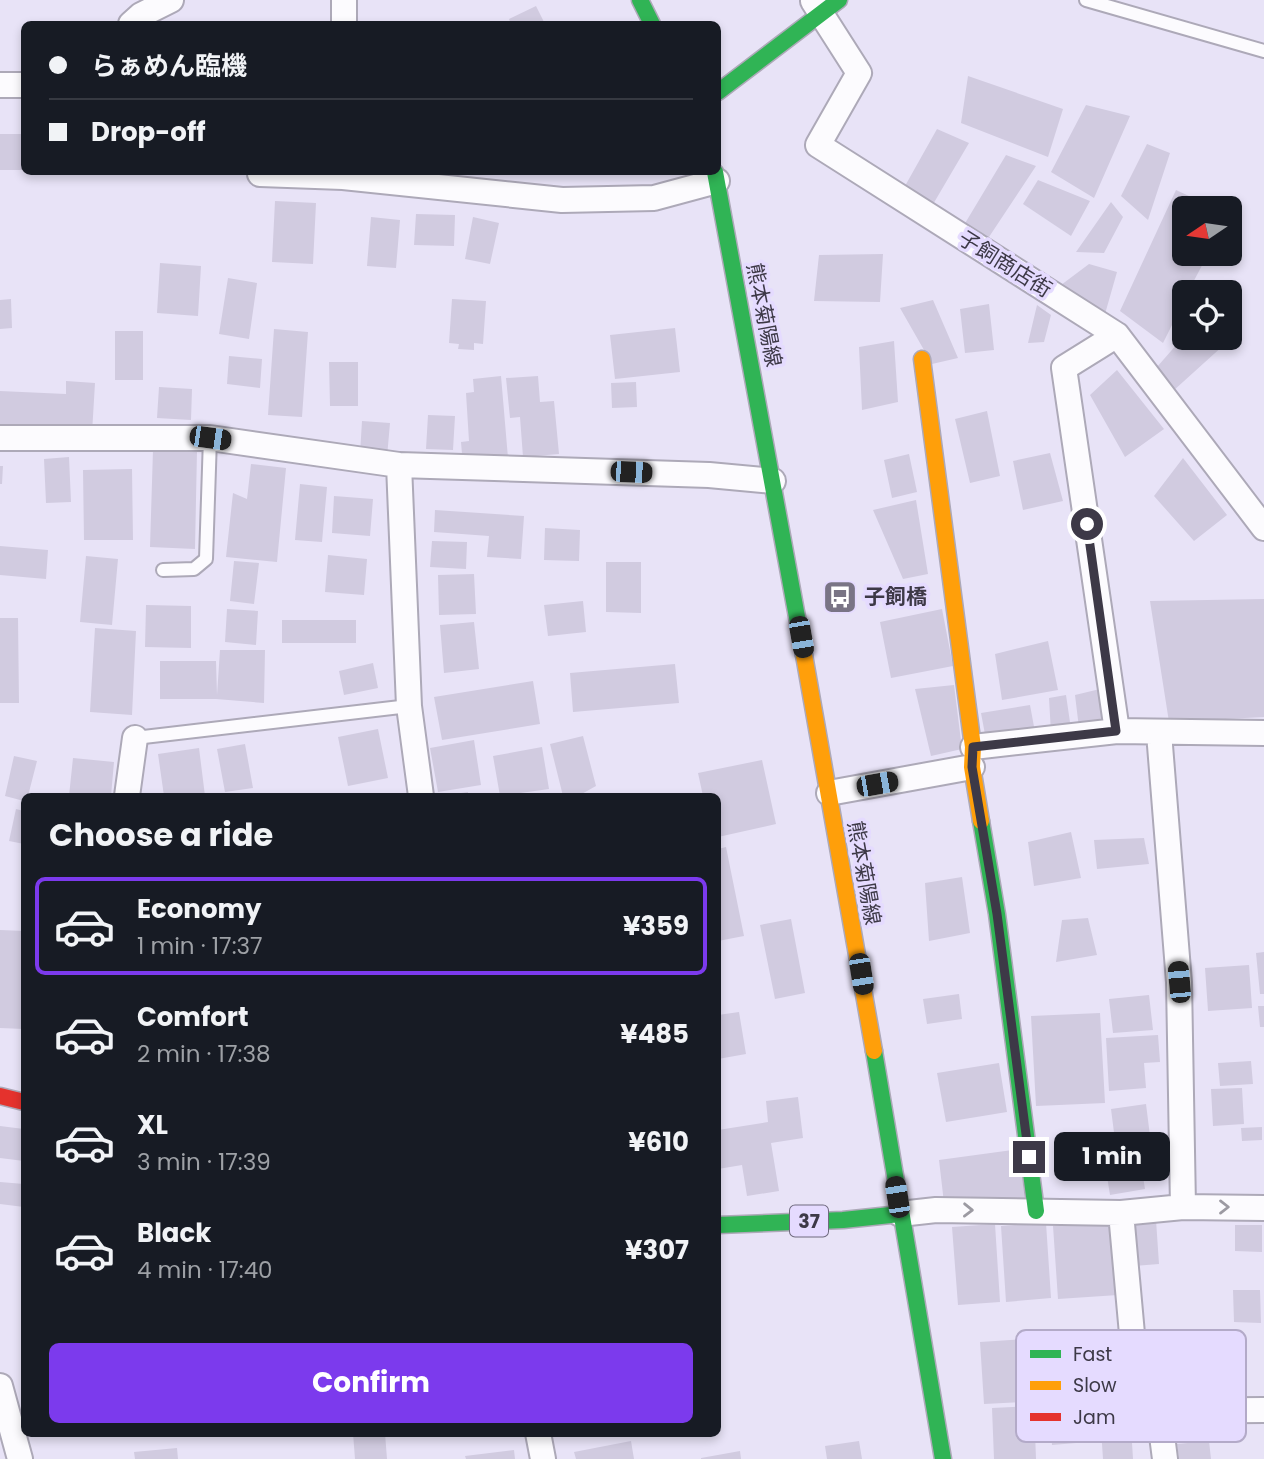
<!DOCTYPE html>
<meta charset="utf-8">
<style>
:root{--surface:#171b24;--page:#242831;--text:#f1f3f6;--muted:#9ea1a6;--line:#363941;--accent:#7c3aed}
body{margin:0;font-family:Poppins,"Noto Sans JP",sans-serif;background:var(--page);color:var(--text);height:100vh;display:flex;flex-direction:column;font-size:26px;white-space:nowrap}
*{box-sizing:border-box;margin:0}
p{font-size:23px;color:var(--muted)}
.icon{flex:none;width:38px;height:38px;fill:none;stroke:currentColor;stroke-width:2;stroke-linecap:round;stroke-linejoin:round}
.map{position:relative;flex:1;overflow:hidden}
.panel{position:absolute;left:21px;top:793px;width:700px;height:644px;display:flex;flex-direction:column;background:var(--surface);border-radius:10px;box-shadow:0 4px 10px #0003}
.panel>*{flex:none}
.guide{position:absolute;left:21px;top:21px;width:700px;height:154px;border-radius:10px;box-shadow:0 4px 10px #0003;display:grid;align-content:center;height:154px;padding:0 28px;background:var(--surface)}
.needle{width:46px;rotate:257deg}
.tools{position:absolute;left:1172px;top:196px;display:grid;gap:14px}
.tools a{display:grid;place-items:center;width:70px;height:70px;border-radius:10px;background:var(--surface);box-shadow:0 4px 10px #0003;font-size:35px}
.end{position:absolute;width:32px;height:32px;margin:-16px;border:9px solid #3d3947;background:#fff;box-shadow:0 0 0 4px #fff}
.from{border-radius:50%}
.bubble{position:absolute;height:49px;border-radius:10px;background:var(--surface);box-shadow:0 4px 10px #0003;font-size:23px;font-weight:700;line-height:49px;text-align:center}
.car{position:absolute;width:21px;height:42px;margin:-21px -10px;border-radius:9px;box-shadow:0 0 5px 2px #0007;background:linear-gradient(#222 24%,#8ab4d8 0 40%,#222 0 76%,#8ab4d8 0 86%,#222 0)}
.guide b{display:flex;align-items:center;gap:24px;height:66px;font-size:26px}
.guide b+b{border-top:2px solid var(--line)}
.guide i{width:18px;height:18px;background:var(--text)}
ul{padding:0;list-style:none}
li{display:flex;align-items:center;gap:21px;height:98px;margin:0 14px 10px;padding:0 14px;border:4px solid transparent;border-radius:10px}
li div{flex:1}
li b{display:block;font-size:26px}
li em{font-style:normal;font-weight:700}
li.active{border-color:var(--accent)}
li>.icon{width:63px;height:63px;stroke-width:1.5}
h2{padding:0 28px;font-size:32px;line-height:84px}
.primary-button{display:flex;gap:14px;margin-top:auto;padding:14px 28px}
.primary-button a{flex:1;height:80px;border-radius:10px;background:var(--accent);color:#fff;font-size:28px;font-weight:700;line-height:80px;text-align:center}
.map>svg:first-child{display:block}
</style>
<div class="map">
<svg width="1264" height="1459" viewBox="0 0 1264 1459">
<rect width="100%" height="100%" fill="#e8e3f7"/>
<path fill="#d1cbe0" d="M536,6L545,24H511L509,19Z
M968,76L1063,109L1048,157L961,123Z
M1086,105L1130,116L1094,198L1051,172Z
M937,129L969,143L932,206L905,186Z
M0,134H24V170H0Z
M1147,144L1170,153L1148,220L1121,196Z
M1006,155L1036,166L987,240L964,225Z
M414,172H449V181L414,179Z
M1038,180L1090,201L1071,236L1023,204Z
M1176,190L1215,208H1185V254H1208L1188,292H1185V299L1163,343L1120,311Z
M275,201L316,203L313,264L272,262Z
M1111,202L1123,217L1104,253L1076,252Z
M416,214L455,215L454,246L414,245Z
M371,217L400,220L396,268L367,266Z
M473,217L499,223L490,264L465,259Z
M883,254L880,302L814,301L819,255Z
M160,263L201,266L198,316L157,313Z
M1089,264L1117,272L1105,314L1057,288Z
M228,278L257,283L249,339L219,334Z
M11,299L12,328L0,329V300Z
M452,299L486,301L483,344L474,343V350L458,349L459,344L449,343Z
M933,300L958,358L932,364L900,308Z
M989,304L994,350L965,353L960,309Z
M1037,305L1051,315L1044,342L1028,343Z
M675,328L680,372L615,379L610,335Z
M274,329L308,332L302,417L268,415Z
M115,331H143V380H115Z
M1185,335V338H1218L1225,344L1173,391L1157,367Z
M894,341L898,402L862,410L859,347Z
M229,356L262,359L260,388L227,384Z
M329,362H358V406H330Z
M1117,370L1164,429L1125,457L1090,395Z
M501,376L508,458L471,461L470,454H462L461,442L469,441L466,393L474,392L473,379Z
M538,376L540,402L554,401L559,454L523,457L520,417L510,418L506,378Z
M66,381L95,383L92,433L0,427V391L66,394Z
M636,382L637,407L612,408L611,383Z
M159,387L192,389L191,420L157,418Z
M987,411L1000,476L970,483L955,419Z
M428,415L455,416L453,450L426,449Z
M362,421L390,423L387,457L360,454Z
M153,450L197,451L195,549L150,547Z
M1050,453L1063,501L1023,510L1013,461Z
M909,454L917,492L892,498L884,460Z
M69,457L71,502L46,503L44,459Z
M1183,458L1227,515L1194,541L1154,496Z
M251,464L286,468L277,562L226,557L233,493L247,499Z
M0,466H3L2,484H0Z
M132,469L133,540H84L83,470Z
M300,484L327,487L322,542L295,540Z
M334,496L373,499L370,536L332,533Z
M916,500L928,574L903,579L873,510Z
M435,510L524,516L521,559L487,557L489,536L434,532Z
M545,528L580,530L579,561L544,560Z
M432,541L467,542L466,569L430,567Z
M0,546L48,550L46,579L0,575Z
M328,555L367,559L364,595L325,592Z
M86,556L118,559L112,625L80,622Z
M234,561L259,563L254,604L230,601Z
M606,562H641V613L606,612Z
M474,574L476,614L439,615L438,575Z
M1264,599V717L1169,722L1150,601Z
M583,601L586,632L548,636L544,605Z
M146,605L191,606V648L145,647Z
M227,609L258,611L256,645L225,642Z
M942,609L953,666L891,678L880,622Z
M0,618H18L19,703H0Z
M282,620H356V643H282Z
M474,622L479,669L444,673L440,625Z
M95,628L136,631L132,715L90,712Z
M1048,641L1058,690L1002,700L995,654Z
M220,650H265L264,703L216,699H160V661H216L217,695Z
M373,663L378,688L344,695L339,671Z
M675,664L679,703L573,712L570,673Z
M533,681L540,724L442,740L434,697Z
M954,685L962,749L931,756L915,689Z
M1100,689L1108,723L1079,728L1075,695Z
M1066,695L1071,729L1051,733L1049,698Z
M1030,705L1035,732L987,745L981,713Z
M378,729L388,778L348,786L338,737Z
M583,736L596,786L578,796H563L550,744Z
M474,740L481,785L438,792L430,748Z
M245,744L253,788L225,792L217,749Z
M542,747L549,789L500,796L493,756Z
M199,748L205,796H164L158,754Z
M14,756L37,761L28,796H24V801L5,796Z
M73,758L114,762L111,796H69Z
M762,760L776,824L718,837V796H703L698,773Z
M468,792V796H447V795Z
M16,809L24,811V844L9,841Z
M1071,832L1081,878L1034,886L1028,842Z
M1144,838L1149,864L1097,869L1094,840Z
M726,847L744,936L718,941V849Z
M962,877L970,933L929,941L925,883Z
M1088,918L1097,955L1056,962L1062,920Z
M791,919L805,993L775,999L760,925Z
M0,930L24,931V1029L0,1028Z
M1264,952V994H1260L1256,953Z
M1249,965L1252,1008L1208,1011L1205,968Z
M959,994L962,1019L927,1024L923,999Z
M1149,995L1153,1030L1113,1033L1109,999Z
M1258,1006H1264V1027H1260Z
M739,1012L746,1054L718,1059V1015Z
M1100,1013L1105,1103L1036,1106L1031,1016Z
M1158,1035L1160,1062L1144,1063L1146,1088L1109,1091L1106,1038Z
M1251,1061L1253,1084L1220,1086L1218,1063Z
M999,1063L1007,1112L946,1122L937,1073Z
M1242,1088L1244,1124L1213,1126L1211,1089Z
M798,1097L803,1138L771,1143L779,1191L747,1196L742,1165L718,1169V1130L768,1122L766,1101Z
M1146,1104L1152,1152L1117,1156L1111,1109Z
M0,1126L24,1129V1161L0,1158Z
M1262,1127V1140L1242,1141L1241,1128Z
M1019,1149L1025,1202L944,1203L939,1160Z
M1140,1158L1145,1189L1110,1195L1105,1164Z
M0,1182L24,1184V1207L0,1204Z
M1156,1220L1159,1264L1134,1266L1130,1222Z
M1113,1222L1118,1295L1058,1299L1053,1226Z
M1046,1223L1051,1298L1006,1302L1001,1226Z
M995,1224L1000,1302L958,1305L952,1227Z
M1235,1225H1262V1252L1235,1251Z
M1233,1290H1260L1261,1323L1234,1322Z
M1053,1337L1057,1400L984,1404L980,1342Z
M1034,1406L1036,1459H994L992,1408Z
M1086,1414L1088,1442L1052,1445L1050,1417Z
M1131,1427L1133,1459H1103L1101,1429Z
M353,1433H385L387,1459H355Z
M631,1441L634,1459H576L574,1452Z
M859,1441L862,1459H827L825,1446Z
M1209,1441L1211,1459H1179L1177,1444Z
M177,1448L178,1459H135L134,1452Z
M514,1450L515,1459H466L465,1456Z
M740,1451L741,1459H701V1458Z"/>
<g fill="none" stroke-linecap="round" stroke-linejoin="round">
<g stroke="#ada9b8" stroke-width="16">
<path id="lane" d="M1086,0L1264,51
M163,570L194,569L206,559L210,438
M135,738L409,706"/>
</g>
<g stroke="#ada9b8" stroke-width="28">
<path id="street" d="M813,1L859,73L818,145L1117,335L1264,528
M131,24L141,15L171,0
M344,24V0
M0,85H24
M260,174L343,177L562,200L654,198L717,181
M0,438H210L399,465L709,475L773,481
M399,465L409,706L421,796
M1117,731L1064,368L1117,335
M1159,733L1179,982L1183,1207
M973,747L1117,731L1264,733
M829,793L972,767
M127,796L135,738
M1121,1213L1139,1411L1264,1410
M900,1214L936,1210L1121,1213L1183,1207L1264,1208
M0,1386L20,1459
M1159,1412L1165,1459
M538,1433L543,1459"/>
</g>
<g stroke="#ada9b8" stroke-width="19">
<path id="fast" d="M640,0L652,24
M718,92L839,0
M715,172L804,655
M981,821L997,914L1036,1211
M874,1051L943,1459
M718,1225L843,1220L900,1214"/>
</g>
<g stroke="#ada9b8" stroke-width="19">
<path id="slow" d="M922,359L973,747L972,767L981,821
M804,655L874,1051"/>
</g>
<g stroke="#ada9b8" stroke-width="19">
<path id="jam" d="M0,1096L24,1102"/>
</g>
<use href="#lane" stroke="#fcfbfe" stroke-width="12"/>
<use href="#street" stroke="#fcfbfe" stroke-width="24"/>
<use href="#fast" stroke="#30b455" stroke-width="16"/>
<use href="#slow" stroke="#ff9f0a" stroke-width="16"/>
<use href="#jam" stroke="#e5322d" stroke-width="16"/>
</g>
<defs><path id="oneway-chevron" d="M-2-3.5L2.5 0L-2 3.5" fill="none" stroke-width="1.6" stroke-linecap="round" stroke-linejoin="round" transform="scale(1.75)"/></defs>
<g stroke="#9c9aa2">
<use href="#oneway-chevron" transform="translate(1224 1207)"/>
<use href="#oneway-chevron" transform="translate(968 1210) rotate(1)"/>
</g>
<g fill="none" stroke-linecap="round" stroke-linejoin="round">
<path stroke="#3d3947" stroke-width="9" d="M1029,1157L997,914L972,767L973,747L1116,731L1087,524"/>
</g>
<defs>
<g id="bus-square" transform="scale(1.75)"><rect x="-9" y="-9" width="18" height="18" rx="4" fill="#797485" stroke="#e5dbff"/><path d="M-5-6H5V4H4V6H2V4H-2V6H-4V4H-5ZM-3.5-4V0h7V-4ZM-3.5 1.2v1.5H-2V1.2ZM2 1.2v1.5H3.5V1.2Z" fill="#fff"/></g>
</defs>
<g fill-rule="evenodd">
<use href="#bus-square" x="840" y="597"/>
</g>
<g text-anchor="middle" stroke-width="7" stroke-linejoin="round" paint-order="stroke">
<rect fill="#e5dbff" stroke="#6f6a7e" stroke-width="2" x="790" y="1205.5" width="38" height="31" rx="5"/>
<g font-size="19" font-weight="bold" fill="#3d3947">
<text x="809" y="1228">37</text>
</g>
<g font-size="21" fill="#3d3947" stroke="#e5dbff">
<text transform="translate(1005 264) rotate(32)" y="7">子飼商店街</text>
<text transform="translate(764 315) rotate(79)" y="7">熊本菊陽線</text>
<text transform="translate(864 873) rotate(80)" y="7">熊本菊陽線</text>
</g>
<g font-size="21" font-weight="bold" fill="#3d3947" stroke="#e5dbff" text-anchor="start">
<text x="864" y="604">子飼橋</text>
</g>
</g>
<rect x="1016" y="1330" width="230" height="112" rx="10" fill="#e5dbff" stroke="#b3aac8" stroke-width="2"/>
<rect x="1030" y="1350" width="31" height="8" fill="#30b455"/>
<rect x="1030" y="1381" width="31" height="9" fill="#ff9f0a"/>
<rect x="1030" y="1413" width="31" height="8" fill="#e5322d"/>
<g font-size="19" fill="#3d3947">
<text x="1073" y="1361">Fast</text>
<text x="1073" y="1392">Slow</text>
<text x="1073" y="1424">Jam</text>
</g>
</svg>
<div class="tools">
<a><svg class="needle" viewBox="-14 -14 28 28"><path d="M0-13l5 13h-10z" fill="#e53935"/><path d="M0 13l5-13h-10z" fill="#9ea1a6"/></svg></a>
<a><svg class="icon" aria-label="locate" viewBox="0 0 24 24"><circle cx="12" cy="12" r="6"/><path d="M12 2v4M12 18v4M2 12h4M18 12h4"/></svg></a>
</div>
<i class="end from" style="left:1087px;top:524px"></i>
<i class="end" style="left:1029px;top:1157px"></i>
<div class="bubble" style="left:1054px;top:1132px;width:116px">1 min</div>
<i class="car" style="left:210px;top:438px;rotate:98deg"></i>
<i class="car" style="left:631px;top:472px;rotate:92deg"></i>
<i class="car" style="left:801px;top:637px;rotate:170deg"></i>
<i class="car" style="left:877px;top:784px;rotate:80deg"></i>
<i class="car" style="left:861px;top:974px;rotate:171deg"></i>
<i class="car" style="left:1179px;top:982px;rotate:355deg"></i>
<i class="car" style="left:897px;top:1197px;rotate:351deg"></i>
<div class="guide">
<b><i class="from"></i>らぁめん臨機</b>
<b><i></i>Drop-off</b>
</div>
<section class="panel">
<h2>Choose a ride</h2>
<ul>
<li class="active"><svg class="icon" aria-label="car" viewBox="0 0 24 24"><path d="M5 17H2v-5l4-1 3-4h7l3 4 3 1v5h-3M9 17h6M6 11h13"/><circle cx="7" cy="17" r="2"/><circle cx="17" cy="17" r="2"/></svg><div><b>Economy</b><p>1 min · 17:37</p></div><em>¥359</em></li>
<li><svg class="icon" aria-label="car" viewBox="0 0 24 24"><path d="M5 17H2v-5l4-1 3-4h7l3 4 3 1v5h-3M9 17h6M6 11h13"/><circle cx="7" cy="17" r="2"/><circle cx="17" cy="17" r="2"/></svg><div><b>Comfort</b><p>2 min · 17:38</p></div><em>¥485</em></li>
<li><svg class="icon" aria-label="car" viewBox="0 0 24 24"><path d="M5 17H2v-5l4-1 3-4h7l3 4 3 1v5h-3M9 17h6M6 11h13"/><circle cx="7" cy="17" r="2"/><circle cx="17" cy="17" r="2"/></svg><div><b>XL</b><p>3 min · 17:39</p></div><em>¥610</em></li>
<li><svg class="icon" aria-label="car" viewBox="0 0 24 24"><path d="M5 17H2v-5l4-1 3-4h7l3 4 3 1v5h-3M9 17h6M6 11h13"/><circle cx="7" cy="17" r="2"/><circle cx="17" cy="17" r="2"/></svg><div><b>Black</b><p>4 min · 17:40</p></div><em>¥307</em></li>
</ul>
<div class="primary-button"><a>Confirm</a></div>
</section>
</div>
